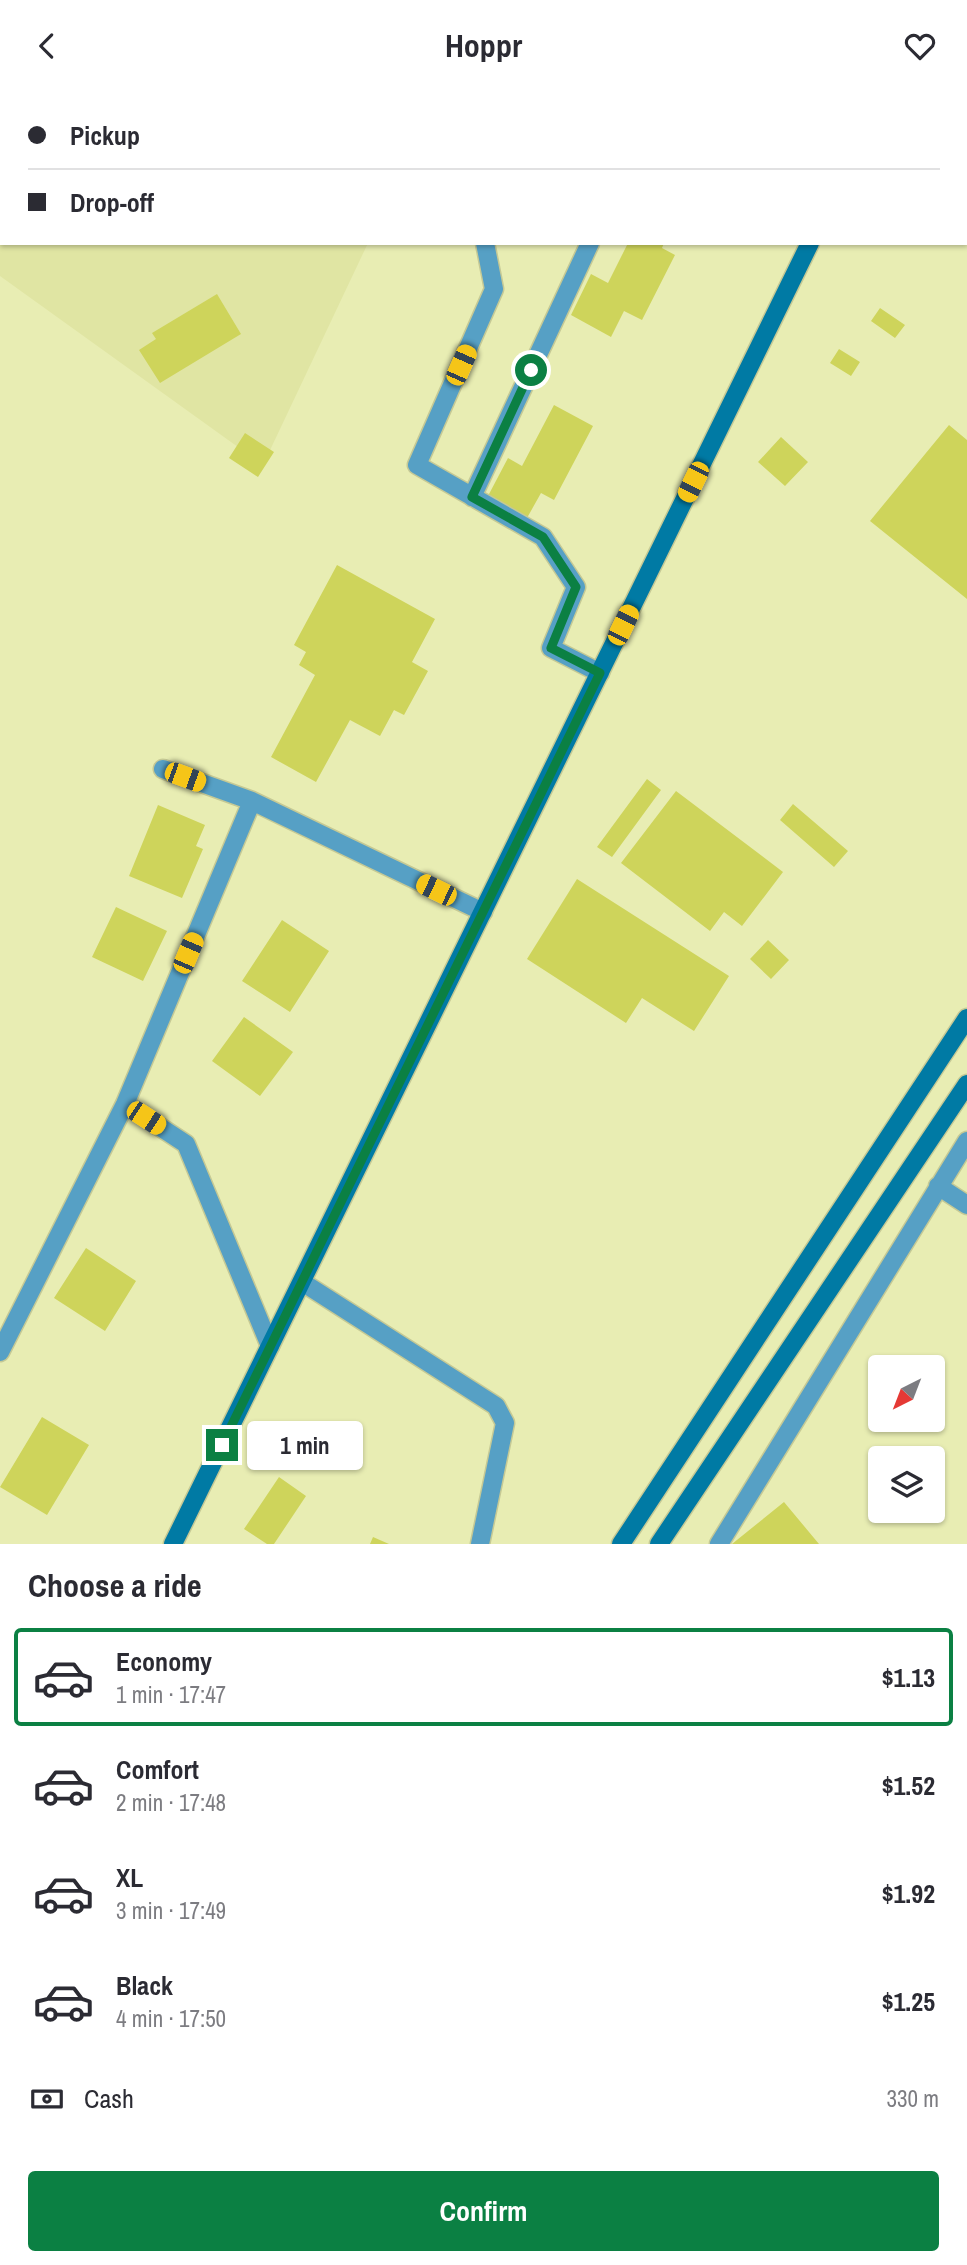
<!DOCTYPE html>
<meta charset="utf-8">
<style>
:root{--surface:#fff;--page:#f7f7f7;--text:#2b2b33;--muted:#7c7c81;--line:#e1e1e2;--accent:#0b8043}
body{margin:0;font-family:"Archivo Narrow",sans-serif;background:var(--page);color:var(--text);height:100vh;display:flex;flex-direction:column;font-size:26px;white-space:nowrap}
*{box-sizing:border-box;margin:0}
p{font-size:23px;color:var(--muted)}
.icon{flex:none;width:38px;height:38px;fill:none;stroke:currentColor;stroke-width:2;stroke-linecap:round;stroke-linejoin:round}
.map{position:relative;height:1453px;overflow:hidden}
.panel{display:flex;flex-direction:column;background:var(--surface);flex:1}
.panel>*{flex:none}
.hud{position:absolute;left:0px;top:0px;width:968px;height:154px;box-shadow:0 2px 5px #0004;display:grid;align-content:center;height:154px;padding:0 28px;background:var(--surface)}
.needle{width:46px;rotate:222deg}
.buttons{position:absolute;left:868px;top:1264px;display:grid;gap:14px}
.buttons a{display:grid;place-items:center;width:77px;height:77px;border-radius:7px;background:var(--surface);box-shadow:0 2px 5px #0004;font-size:35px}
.end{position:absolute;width:32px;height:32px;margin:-16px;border:9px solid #0b8043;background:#fff;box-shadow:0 0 0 4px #fff}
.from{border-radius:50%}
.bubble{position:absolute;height:49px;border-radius:7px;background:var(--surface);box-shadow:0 2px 5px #0004;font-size:23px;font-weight:800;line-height:49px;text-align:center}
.car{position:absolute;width:21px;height:42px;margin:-21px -10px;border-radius:9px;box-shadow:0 0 5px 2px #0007;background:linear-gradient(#f5c518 24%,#345 0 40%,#f5c518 0 76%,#345 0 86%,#f5c518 0)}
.hud b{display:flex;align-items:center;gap:24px;height:66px;font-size:26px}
.hud b+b{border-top:2px solid var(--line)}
.hud i{width:18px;height:18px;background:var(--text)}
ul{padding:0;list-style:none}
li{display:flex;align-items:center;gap:21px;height:98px;margin:0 14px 10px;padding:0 14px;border:4px solid transparent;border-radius:7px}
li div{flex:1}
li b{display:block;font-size:26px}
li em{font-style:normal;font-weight:800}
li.active{border-color:var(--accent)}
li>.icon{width:63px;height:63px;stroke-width:1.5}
h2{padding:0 28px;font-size:32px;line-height:84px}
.pay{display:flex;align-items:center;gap:18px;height:77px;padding:0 28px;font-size:26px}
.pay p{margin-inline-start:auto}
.cta{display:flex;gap:14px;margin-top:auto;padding:14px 28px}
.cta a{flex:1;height:80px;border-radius:7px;background:var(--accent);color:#fff;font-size:28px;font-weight:800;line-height:80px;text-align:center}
header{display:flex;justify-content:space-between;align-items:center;height:91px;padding:0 28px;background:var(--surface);font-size:32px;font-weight:800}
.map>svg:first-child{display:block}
</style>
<header><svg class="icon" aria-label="back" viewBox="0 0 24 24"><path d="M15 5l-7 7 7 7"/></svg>Hoppr<svg class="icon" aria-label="heart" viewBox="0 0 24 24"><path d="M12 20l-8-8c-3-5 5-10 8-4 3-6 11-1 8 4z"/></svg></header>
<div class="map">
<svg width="967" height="1453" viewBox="0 0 967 1453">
<rect width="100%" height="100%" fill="#e8edb3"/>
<path fill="#e0e5a3" d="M0,0H440L2,2V152H368L263,374L0,185Z"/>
<path fill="#ced45b" d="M628,152H664L662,157L675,164L642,229L624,220L611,246L571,224L591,183L608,192Z
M217,203L241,243L160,292L139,259L156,248L152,242Z
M880,217L905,234L895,247L871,230Z
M839,258L860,271L851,285L830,272Z
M554,314L593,335L554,409L541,402L527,427L488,405L508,367L522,375Z
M949,334L967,349V508L870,430Z
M245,342L274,361L258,386L229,367Z
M781,346L808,371L785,395L758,371Z
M337,474L435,528L412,571L428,580L404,624L394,619L380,645L350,629L316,691L271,666L315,584L299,574L306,561L294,554Z
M647,688L661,699L612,766L597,756Z
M676,700L783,781L742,835L724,821L710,840L621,772Z
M793,713L848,760L834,776L780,729Z
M158,714L205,734L196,755L203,758L182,807L129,785Z
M577,788L729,885L694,940L642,907L626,932L527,868Z
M116,816L167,840L143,890L92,866Z
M282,829L329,860L290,921L242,890Z
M768,849L789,869L771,888L750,868Z
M244,926L293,961L260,1005L212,970Z
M86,1157L136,1190L105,1240L54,1207Z
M42,1326L89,1354L47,1424L0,1396Z
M279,1386L306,1405L274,1453H267L244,1438Z
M784,1411L819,1453H732Z
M373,1446L389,1453H370Z"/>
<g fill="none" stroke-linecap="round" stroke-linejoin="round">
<g stroke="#c5c995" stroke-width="21">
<path id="street" d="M476,2L477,0
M659,2L660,0
M485,152L494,198L417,374L543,446L576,496L551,557L600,582
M472,406L590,152
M163,678L252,710L483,821
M125,1013L186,1053L270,1255
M938,1095L967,1114
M302,1191L496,1315L505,1332L480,1453
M0,1261L125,1013L252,710
M719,1453L967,1050"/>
</g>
<g stroke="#c5c995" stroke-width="21">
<path id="secondary" d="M884,2L885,0
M173,1453L810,152
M621,1453L967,927
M659,1453L967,993"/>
</g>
<use href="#street" stroke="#56a0c5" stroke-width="18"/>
<use href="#secondary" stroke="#007aa4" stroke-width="18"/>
</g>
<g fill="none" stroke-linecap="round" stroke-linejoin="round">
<path stroke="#0b8043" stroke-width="9" d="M222,1354L600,582L551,557L576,496L543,446L472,406L531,279"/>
</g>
</svg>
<div class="buttons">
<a><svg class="needle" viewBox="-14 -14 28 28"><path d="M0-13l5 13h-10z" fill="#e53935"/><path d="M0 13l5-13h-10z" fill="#7c7c81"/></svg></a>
<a><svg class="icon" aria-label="layers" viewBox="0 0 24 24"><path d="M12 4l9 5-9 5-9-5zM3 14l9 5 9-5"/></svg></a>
</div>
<i class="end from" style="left:531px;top:279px"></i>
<i class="end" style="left:222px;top:1354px"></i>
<div class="bubble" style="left:247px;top:1330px;width:116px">1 min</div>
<i class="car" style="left:461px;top:274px;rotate:24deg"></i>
<i class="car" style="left:693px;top:391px;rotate:206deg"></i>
<i class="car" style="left:623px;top:534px;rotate:26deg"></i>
<i class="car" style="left:185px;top:686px;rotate:110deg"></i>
<i class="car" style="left:436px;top:799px;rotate:296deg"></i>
<i class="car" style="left:188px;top:862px;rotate:23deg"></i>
<i class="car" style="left:146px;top:1027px;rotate:123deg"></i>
<div class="hud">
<b><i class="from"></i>Pickup</b>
<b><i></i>Drop-off</b>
</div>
</div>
<section class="panel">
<h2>Choose a ride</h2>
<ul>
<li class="active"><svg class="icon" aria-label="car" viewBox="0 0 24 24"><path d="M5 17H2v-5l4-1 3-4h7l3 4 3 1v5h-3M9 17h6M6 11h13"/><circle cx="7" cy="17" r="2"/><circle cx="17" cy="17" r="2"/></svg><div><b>Economy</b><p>1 min · 17:47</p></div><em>$1.13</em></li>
<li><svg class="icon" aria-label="car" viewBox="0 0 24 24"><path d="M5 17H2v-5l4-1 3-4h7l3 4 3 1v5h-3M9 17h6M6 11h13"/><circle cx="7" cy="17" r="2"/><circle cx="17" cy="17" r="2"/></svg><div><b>Comfort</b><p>2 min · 17:48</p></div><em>$1.52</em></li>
<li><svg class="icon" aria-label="car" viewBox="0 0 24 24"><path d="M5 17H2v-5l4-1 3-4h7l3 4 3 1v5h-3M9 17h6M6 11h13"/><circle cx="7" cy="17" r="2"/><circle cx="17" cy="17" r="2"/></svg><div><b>XL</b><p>3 min · 17:49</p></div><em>$1.92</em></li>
<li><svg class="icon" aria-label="car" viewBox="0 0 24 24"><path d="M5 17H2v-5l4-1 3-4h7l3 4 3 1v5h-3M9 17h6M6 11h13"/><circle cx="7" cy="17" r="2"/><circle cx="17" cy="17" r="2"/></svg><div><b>Black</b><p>4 min · 17:50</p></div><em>$1.25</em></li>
</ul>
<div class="pay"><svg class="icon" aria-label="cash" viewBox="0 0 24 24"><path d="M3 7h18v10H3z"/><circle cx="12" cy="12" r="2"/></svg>Cash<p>330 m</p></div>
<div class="cta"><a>Confirm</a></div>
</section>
